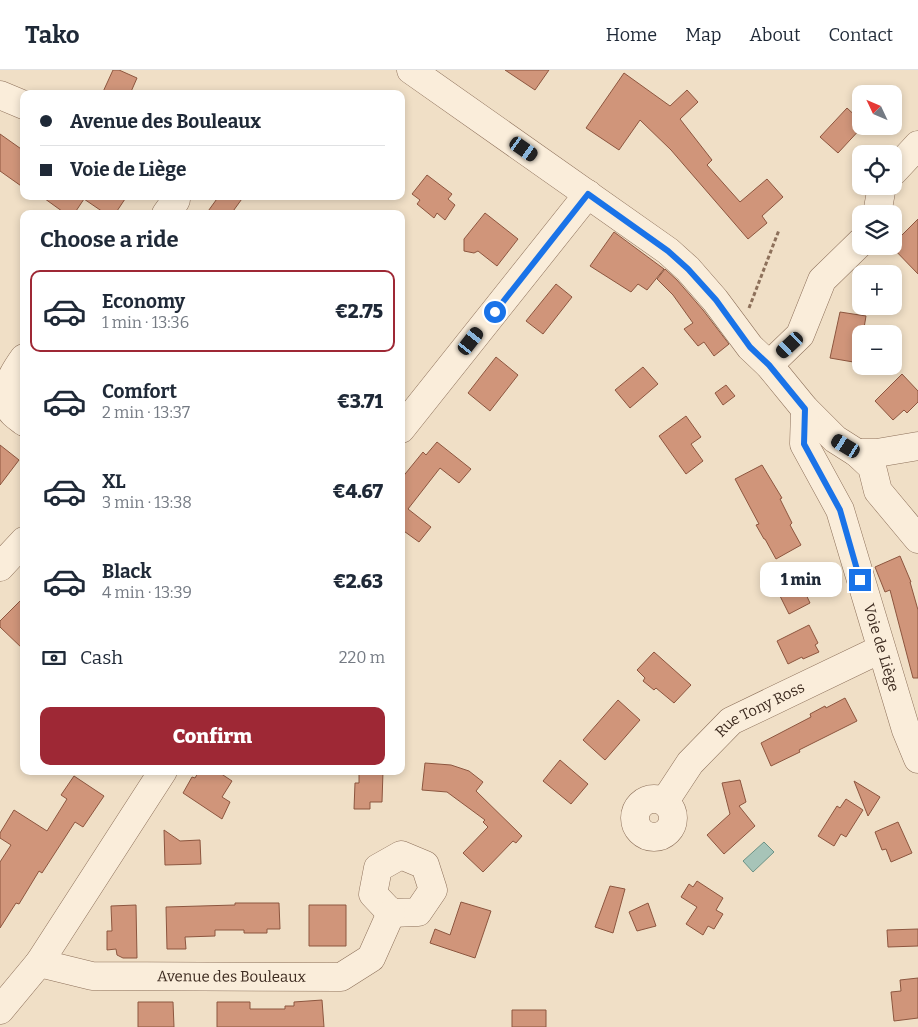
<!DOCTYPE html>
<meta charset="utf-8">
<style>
:root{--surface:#fff;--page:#f6f6f7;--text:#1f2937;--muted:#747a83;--line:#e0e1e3;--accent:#9e2835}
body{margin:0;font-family:Bitter,serif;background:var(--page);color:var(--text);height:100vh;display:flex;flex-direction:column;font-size:19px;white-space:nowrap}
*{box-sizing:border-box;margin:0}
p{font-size:16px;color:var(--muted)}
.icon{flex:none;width:28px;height:28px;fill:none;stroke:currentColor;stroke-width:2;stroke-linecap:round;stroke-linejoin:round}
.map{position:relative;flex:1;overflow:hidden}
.drawer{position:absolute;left:20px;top:140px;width:385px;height:565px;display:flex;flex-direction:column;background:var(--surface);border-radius:10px;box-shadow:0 2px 8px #0003}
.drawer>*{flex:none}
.banner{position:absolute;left:20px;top:20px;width:385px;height:110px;border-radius:10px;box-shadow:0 2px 8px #0003;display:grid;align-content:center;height:110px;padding:0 20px;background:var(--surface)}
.needle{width:32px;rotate:314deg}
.fabs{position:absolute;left:852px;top:15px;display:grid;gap:10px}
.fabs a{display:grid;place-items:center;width:50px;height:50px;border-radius:10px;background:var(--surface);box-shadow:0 2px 8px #0003;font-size:25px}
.end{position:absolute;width:22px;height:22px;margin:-11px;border:6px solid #1a73e8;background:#fff;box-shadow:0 0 0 2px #fff}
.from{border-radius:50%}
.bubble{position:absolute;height:35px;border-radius:10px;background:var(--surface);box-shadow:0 2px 8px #0003;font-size:16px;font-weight:800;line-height:35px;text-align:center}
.car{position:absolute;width:15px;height:30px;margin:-15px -8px;border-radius:6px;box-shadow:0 0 4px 1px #0007;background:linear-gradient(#222 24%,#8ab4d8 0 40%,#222 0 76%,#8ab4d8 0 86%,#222 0)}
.banner b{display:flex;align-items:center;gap:18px;height:48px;font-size:19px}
.banner b+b{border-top:1px solid var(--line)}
.banner i{width:12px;height:12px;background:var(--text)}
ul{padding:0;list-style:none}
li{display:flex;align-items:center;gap:15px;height:82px;margin:0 10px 8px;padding:0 10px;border:2px solid transparent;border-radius:10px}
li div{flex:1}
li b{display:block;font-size:19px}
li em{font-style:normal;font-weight:800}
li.active{border-color:var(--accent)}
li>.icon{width:45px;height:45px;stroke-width:1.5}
h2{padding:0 20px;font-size:22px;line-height:60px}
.pay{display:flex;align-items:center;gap:12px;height:55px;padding:0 20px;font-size:19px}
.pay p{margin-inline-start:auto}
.action{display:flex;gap:10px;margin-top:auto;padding:10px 20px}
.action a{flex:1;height:58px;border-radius:10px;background:var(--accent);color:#fff;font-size:20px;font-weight:800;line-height:58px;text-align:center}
header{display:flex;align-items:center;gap:30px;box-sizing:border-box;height:70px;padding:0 25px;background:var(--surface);border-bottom:1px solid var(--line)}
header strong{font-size:24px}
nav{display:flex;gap:28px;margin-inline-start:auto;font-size:18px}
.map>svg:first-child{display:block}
</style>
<header>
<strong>Tako</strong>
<nav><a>Home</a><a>Map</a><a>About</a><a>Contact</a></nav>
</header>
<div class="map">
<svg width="918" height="957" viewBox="0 0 918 957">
<rect width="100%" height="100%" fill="#f0dfc6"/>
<path fill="#a7c4b8" stroke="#6d9386" d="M764,772L774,782L753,802L743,791Z"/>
<path fill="#d0957a" stroke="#8d563f" d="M113,0H119L137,8L130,24H102Z
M505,0H549L535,20Z
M624,3L670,36L687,20L698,32L680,49L712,90L707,95L740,132L767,109L783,127L762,146L767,153L748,169L671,80L640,50L619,80L586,58Z
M847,38L861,51V56H863L838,83L820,67Z
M0,64L24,81V118L0,101Z
M427,105L452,124L448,129L455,135L445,150L437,143L434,148L417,134L420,130L412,124Z
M41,126H127L115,144H106L84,129L74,144H66Z
M219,126H244L231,144H206Z
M485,143L518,169L497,196L478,181L474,183L464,181V169Z
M918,149V204L891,176H894V173Z
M614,162L664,199L647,220L638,214L631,222L590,196Z
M665,199L677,210L703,240L729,274L714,286L704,272L698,276L684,259L693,253L673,225L657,209Z
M556,214L572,227L543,264L526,251Z
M840,242L866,246L863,264H861L859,293L830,288Z
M496,287L518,305L490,341L468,323Z
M643,297L658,314L630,338L615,320Z
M902,304L918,321V332L907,343L904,340L893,350L875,331Z
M726,315L735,326L723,335L715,323Z
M686,346L701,367L691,374L703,391L686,404L659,366Z
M437,372L471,399L459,413L440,398L408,439L431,457L419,472L401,459V409L423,382L426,385Z
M0,375L19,390L0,415Z
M762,395L782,428L780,429L792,453L790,455L801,475L776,489L765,469H764L756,455L759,454L735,409Z
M900,486L911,512H910L918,540V608H913L890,520L885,522L875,497Z
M796,503L810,533L789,544L774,514Z
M24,527V580L0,557V551Z
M809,555L818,573L815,575L819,582L803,589L802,587L788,594L777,571Z
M654,582L691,615L674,633L656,618L654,620L643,611L645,608L637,600Z
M845,628L857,651L799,680L800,682L771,696L761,673L811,647L810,644L825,636L826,638Z
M618,630L640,650L605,690L583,670Z
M560,690L588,714L571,734L543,711Z
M425,693L451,695L469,701L483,712L476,721L522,766L516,773L513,771L483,802L463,783L488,757L483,752L485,750L447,722L422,720Z
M199,701H217L232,711L222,727L230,732L222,749L183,723L192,707L195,708Z
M359,701H383L382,732H370V739H354L355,713H359Z
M74,706L104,726L83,757L75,752L42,803L39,801L19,834L16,833L0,858V792L11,775L0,768V763L14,740L47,761L67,729L61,725Z
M740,710L746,732L739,736L755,756L724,784L707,765L730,744L722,713Z
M854,711L880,727L868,746Z
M846,729L863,740L846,767L841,764L834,776L818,766L837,736L840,738Z
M898,752L912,783L891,792L886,779L882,780L875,762Z
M164,760L180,771L200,770L201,794L165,795Z
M697,811L723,828L716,840L723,844L714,859L708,856L703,865L686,854L697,837L681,827L689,814L693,817Z
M610,816L625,819L613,863L595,857Z
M461,832L491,841L475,888L430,873L435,859L450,865Z
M235,833H279L280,859H267V863H244V860H215V866L185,867L186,879H167L166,837L235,835Z
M648,833L656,856L637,861L629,842Z
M136,835L137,888H123L117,885L116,879L107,880V861H112L111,836Z
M309,835H346V876H309Z
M918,859V876L888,877L887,860Z
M918,908V948L894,951L891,922L901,921L900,910Z
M322,930L324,957H217V932H250V939H285V936H294V932Z
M138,932H173L174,957H138Z
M512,940H546V957H512Z"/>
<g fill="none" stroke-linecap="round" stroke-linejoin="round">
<g stroke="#8d705a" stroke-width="29">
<g id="minor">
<path d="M411,0L668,181L688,199L715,230L750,277L769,295L805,339L835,369L857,383L872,397L878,421L918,469"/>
<path d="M0,25L24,35"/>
<path d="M894,101L918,75"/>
<path d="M166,144L176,130V126"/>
<path d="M877,144L882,116"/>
<path d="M24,288C14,302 2,320 9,337C11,343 19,348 24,352"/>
<path d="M769,295L800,265L822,210L861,172"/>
<path id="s1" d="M805,339L804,374L840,440L906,660L918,689"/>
<path d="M401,359L588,124"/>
<path d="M857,383H877L918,376"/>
<path d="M0,497L24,471"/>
<circle cx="654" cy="748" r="19"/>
<path id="s2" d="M665,731L690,693L731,651L881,579"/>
<path d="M401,785L425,795L433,820L418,842L391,843L373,824L378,798Z"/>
<path id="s3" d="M39,893L92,906L341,907L371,888L391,843"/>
<path d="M0,940L39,893L163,701"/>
</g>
</g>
<path stroke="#8d705a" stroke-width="3" stroke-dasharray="4 2.5" stroke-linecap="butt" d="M749,238L779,160"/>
<use href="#minor" stroke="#faedda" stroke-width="28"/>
</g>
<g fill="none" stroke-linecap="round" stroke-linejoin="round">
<path stroke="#1a73e8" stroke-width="6" d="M495,242L588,124L668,181L688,199L716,230L750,277L769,295L805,339L804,374L840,440L860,510"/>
</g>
<g text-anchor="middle" stroke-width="4" stroke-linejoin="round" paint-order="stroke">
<g font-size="15" fill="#3c2a1f" stroke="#f7ead6">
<text dy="5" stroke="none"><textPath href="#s1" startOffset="254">Voie de Liège</textPath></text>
<text dy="5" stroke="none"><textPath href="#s2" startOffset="135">Rue Tony Ross</textPath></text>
<text dy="5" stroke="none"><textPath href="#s3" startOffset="194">Avenue des Bouleaux</textPath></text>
</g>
</g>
</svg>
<div class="fabs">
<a><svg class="needle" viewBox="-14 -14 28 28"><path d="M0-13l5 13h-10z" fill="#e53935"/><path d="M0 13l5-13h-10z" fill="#747a83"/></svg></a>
<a><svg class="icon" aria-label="locate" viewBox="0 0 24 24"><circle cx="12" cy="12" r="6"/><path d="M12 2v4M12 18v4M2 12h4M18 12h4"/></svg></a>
<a><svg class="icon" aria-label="layers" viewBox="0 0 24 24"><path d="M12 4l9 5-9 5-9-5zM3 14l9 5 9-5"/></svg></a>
<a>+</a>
<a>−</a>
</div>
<i class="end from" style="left:495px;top:242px"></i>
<i class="end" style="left:860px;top:510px"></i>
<div class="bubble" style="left:760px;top:492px;width:82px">1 min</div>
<i class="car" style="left:524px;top:79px;rotate:125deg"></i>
<i class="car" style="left:471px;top:271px;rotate:38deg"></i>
<i class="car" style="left:790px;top:275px;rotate:227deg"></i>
<i class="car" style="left:846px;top:376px;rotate:301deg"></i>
<div class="banner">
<b><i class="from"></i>Avenue des Bouleaux</b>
<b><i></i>Voie de Liège</b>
</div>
<section class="drawer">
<h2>Choose a ride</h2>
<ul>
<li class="active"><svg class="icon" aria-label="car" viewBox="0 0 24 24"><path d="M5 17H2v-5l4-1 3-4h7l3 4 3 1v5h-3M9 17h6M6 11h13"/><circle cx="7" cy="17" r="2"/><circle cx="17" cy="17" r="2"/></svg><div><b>Economy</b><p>1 min · 13:36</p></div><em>€2.75</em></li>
<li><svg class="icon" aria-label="car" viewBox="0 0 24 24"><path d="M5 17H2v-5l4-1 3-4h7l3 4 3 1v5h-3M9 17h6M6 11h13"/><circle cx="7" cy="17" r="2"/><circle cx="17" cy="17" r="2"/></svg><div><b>Comfort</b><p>2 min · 13:37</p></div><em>€3.71</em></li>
<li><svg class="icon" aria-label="car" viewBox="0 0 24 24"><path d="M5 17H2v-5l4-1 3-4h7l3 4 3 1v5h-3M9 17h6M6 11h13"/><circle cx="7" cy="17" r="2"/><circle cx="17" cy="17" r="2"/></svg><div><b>XL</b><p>3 min · 13:38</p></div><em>€4.67</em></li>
<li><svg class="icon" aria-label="car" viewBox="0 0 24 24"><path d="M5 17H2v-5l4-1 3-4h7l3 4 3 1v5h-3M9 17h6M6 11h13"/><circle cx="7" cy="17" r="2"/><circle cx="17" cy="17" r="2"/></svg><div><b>Black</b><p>4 min · 13:39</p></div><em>€2.63</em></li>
</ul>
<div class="pay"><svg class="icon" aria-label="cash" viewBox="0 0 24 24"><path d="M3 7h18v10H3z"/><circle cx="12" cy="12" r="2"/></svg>Cash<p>220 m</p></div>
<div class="action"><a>Confirm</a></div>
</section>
</div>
